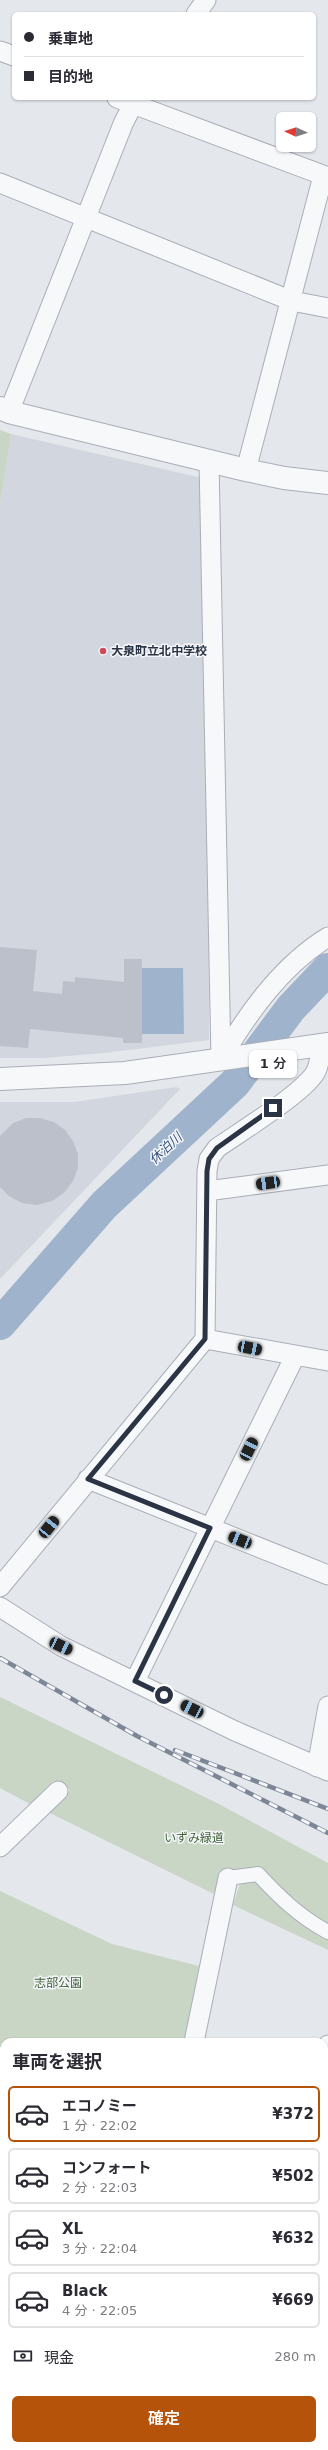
<!DOCTYPE html>
<html lang="ja">
<meta charset="utf-8">
<style>
:root{--surface:#fff;--page:#f2f2f3;--text:#2b2b33;--muted:#7c7c81;--line:#e1e1e2;--accent:#b45309}
body{margin:0;font-family:"DejaVu Sans","Noto Sans JP",sans-serif;background:var(--page);color:var(--text);height:100vh;display:flex;flex-direction:column;font-size:15px;white-space:nowrap}
*{box-sizing:border-box;margin:0}
p{font-size:13px;color:var(--muted)}
.icon{flex:none;width:22px;height:22px;fill:none;stroke:currentColor;stroke-width:2;stroke-linecap:round;stroke-linejoin:round}
.map{position:relative;flex:1;overflow:hidden}
.details{position:absolute;left:0px;top:2038px;width:328px;height:412px;display:flex;flex-direction:column;background:var(--surface);border-radius:12px 12px 0 0;box-shadow:0 1px 3px #0004}
.details>*{flex:none}
.banner{position:absolute;left:12px;top:12px;width:304px;height:88px;border-radius:6px;box-shadow:0 1px 3px #0004;display:grid;align-content:center;height:88px;padding:0 12px;background:var(--surface)}
.needle{width:26px;rotate:273deg}
.fabs{position:absolute;left:276px;top:112px;display:grid;gap:8px}
.fabs a{display:grid;place-items:center;width:40px;height:40px;border-radius:6px;background:var(--surface);box-shadow:0 1px 3px #0004;font-size:20px}
.end{position:absolute;width:18px;height:18px;margin:-9px;border:5px solid #2b3445;background:#fff;box-shadow:0 0 0 2px #fff}
.from{border-radius:50%}
.bubble{position:absolute;height:28px;border-radius:6px;background:var(--surface);box-shadow:0 1px 3px #0004;font-size:13px;font-weight:600;line-height:28px;text-align:center}
.car{position:absolute;width:12px;height:24px;margin:-12px -6px;border-radius:5px;box-shadow:0 0 3px 1px #0007;background:linear-gradient(#222 24%,#8ab4d8 0 40%,#222 0 76%,#8ab4d8 0 86%,#222 0)}
.banner b{display:flex;align-items:center;gap:14px;height:38px;font-size:15px}
.banner b+b{border-top:1px solid var(--line)}
.banner i{width:10px;height:10px;background:var(--text)}
ul{padding:0;list-style:none}
li{display:flex;align-items:center;gap:12px;height:56px;margin:0 8px 6px;padding:0 4px;border:2px solid var(--line);border-radius:6px}
li div{flex:1}
li b{display:block;font-size:15px}
li em{font-style:normal;font-weight:600}
li.current{border-color:var(--accent)}
li>.icon{width:36px;height:36px;stroke-width:1.5}
h2{padding:0 12px;font-size:18px;line-height:48px}
.pay{display:flex;align-items:center;gap:10px;height:44px;padding:0 12px;font-size:15px}
.pay p{margin-inline-start:auto}
.primary-button{display:flex;gap:8px;margin-top:auto;padding:8px 12px}
.primary-button a{flex:1;height:46px;border-radius:6px;background:var(--accent);color:#fff;font-size:16px;font-weight:600;line-height:46px;text-align:center}
.map>svg:first-child{display:block}
</style>
<div class="map">
<svg width="328" height="2450" viewBox="0 0 328 2450">
<rect width="100%" height="100%" fill="#e4e7ec"/>
<path fill="#d2d6de" d="M11,434L202,478L208,798L209,1040L104,1053L43,1058H0V504Z
M176,1087L180,1089L0,1279V1102H74Z"/>
<path fill="#c9d6c5" d="M0,430L11,434L0,504Z
M0,1697L219,1804L328,1863V1950L233,1905L240,1884L222,1875L214,1894L48,1812L70,1790L53,1781L30,1804L0,1788Z
M0,1891L112,1944L199,1966L185,2042H4V2166H0Z"/>
<path fill="#9fb4cc" d="M142,968H183L184,1034H142Z"/>
<g fill="none" stroke-linecap="round" stroke-linejoin="round">
<path stroke="#9fb4cc" stroke-width="32" d="M0,1324L104,1205L235,1083L291,1008L328,969"/>
</g>
<path fill="#bbc0ca" d="M0,947L37,950L33,991L62,994L63,981L75,982V977L124,982V959H142V1043H123V1038L30,1029L28,1048L0,1046Z
M26,1118H40L54,1122L65,1130L73,1141L78,1154V1168L73,1181L64,1193L52,1201L37,1205L22,1203L9,1196L0,1187V1136L13,1123Z"/>
<g fill="none" stroke-linecap="round" stroke-linejoin="round">
<g stroke="#a9aeb7" stroke-width="11">
<path id="service" d="M0,2399H4"/>
</g>
<g stroke="#a9aeb7" stroke-width="16">
<path id="pedestrian" d="M228,1878L258,1874C279,1897 300,1917 328,1932"/>
</g>
<g stroke="#a9aeb7" stroke-width="21">
<path id="minor" d="M196,14L206,0
M0,51L14,56
M117,98L328,177
M0,183L292,301L328,308
M9,412L123,124L136,98
M209,461L221,1059
M246,470L323,176
M221,1059C248,1013 282,965 328,937
M207,1191L328,1175
M205,1339L328,1361
M88,1479L328,1575
M0,1587L205,1339L207,1171L209,1159L217,1148C240,1132 302,1094 315,1073C320,1065 320,1055 321,1046
M0,1607L61,1646L235,1731L328,1771
M135,1681L295,1356
M317,1767L328,1706
M0,1847L58,1791
M194,2042L228,1878
M324,2064L328,2045
M324,2161L328,2160
M0,2178L4,2179
M324,2378H328
M324,2422L328,2421
M0,2443L4,2442
M117,2450V2446"/>
</g>
<g stroke="#a9aeb7" stroke-width="24">
<path id="tertiary" d="M0,408L9,412L246,470L284,478L328,483
M0,1079L125,1073L328,1044
M324,2250L328,2249
M0,2268H4
M243,2450V2446"/>
</g>
<use href="#service" stroke="#f7f8fa" stroke-width="9"/>
<use href="#pedestrian" stroke="#f7f8fa" stroke-width="14"/>
<use href="#minor" stroke="#f7f8fa" stroke-width="19"/>
<use href="#tertiary" stroke="#f7f8fa" stroke-width="22"/>
<g stroke="#7d8696" stroke-width="4.5">
<path id="rail" d="M0,1658L137,1736L328,1833
M175,1750L328,1809"/>
</g>
<use href="#rail" stroke="#f4f6f9" stroke-width="3" stroke-dasharray="9" stroke-linecap="butt"/>
</g>
<g fill="none" stroke-linecap="round" stroke-linejoin="round">
<path stroke="#2b3445" stroke-width="5" d="M164,1695L135,1681L210,1528L88,1479L205,1339L207,1171L209,1159L217,1148L273,1108"/>
</g>
<circle fill="#d1495b" stroke="#f4f6f9" stroke-width="1.5" cx="103" cy="651" r="4"/>
<g text-anchor="middle" stroke-width="3" stroke-linejoin="round" paint-order="stroke">
<g font-size="12" font-weight="bold" fill="#2b3445" stroke="#f4f6f9" text-anchor="start">
<text x="111" y="655">大泉町立北中学校</text>
</g>
<g font-size="12" fill="#3f6138" stroke="#f4f6f9">
<text x="194" y="1842">いずみ緑道</text>
<text x="58" y="1987">志部公園</text>
</g>
<g font-size="13" font-style="italic" fill="#34527a" stroke="#f4f6f9">
<text transform="translate(165 1148) rotate(-43)" y="5">休泊川</text>
</g>
</g>
</svg>
<div class="fabs">
<a><svg class="needle" viewBox="-14 -14 28 28"><path d="M0-13l5 13h-10z" fill="#e53935"/><path d="M0 13l5-13h-10z" fill="#7c7c81"/></svg></a>
</div>
<i class="end from" style="left:164px;top:1695px"></i>
<i class="end" style="left:273px;top:1108px"></i>
<div class="bubble" style="left:249px;top:1050px;width:48px">1 分</div>
<i class="car" style="left:268px;top:1183px;rotate:262deg"></i>
<i class="car" style="left:250px;top:1348px;rotate:101deg"></i>
<i class="car" style="left:249px;top:1449px;rotate:26deg"></i>
<i class="car" style="left:49px;top:1527px;rotate:39deg"></i>
<i class="car" style="left:240px;top:1540px;rotate:292deg"></i>
<i class="car" style="left:61px;top:1646px;rotate:115deg"></i>
<i class="car" style="left:192px;top:1709px;rotate:297deg"></i>
<div class="banner">
<b><i class="from"></i>乗車地</b>
<b><i></i>目的地</b>
</div>
<section class="details">
<h2>車両を選択</h2>
<ul>
<li class="current"><svg class="icon" aria-label="car" viewBox="0 0 24 24"><path d="M5 17H2v-5l4-1 3-4h7l3 4 3 1v5h-3M9 17h6M6 11h13"/><circle cx="7" cy="17" r="2"/><circle cx="17" cy="17" r="2"/></svg><div><b>エコノミー</b><p>1 分 · 22:02</p></div><em>¥372</em></li>
<li><svg class="icon" aria-label="car" viewBox="0 0 24 24"><path d="M5 17H2v-5l4-1 3-4h7l3 4 3 1v5h-3M9 17h6M6 11h13"/><circle cx="7" cy="17" r="2"/><circle cx="17" cy="17" r="2"/></svg><div><b>コンフォート</b><p>2 分 · 22:03</p></div><em>¥502</em></li>
<li><svg class="icon" aria-label="car" viewBox="0 0 24 24"><path d="M5 17H2v-5l4-1 3-4h7l3 4 3 1v5h-3M9 17h6M6 11h13"/><circle cx="7" cy="17" r="2"/><circle cx="17" cy="17" r="2"/></svg><div><b>XL</b><p>3 分 · 22:04</p></div><em>¥632</em></li>
<li><svg class="icon" aria-label="car" viewBox="0 0 24 24"><path d="M5 17H2v-5l4-1 3-4h7l3 4 3 1v5h-3M9 17h6M6 11h13"/><circle cx="7" cy="17" r="2"/><circle cx="17" cy="17" r="2"/></svg><div><b>Black</b><p>4 分 · 22:05</p></div><em>¥669</em></li>
</ul>
<div class="pay"><svg class="icon" aria-label="cash" viewBox="0 0 24 24"><path d="M3 7h18v10H3z"/><circle cx="12" cy="12" r="2"/></svg>現金<p>280 m</p></div>
<div class="primary-button"><a>確定</a></div>
</section>
</div>
